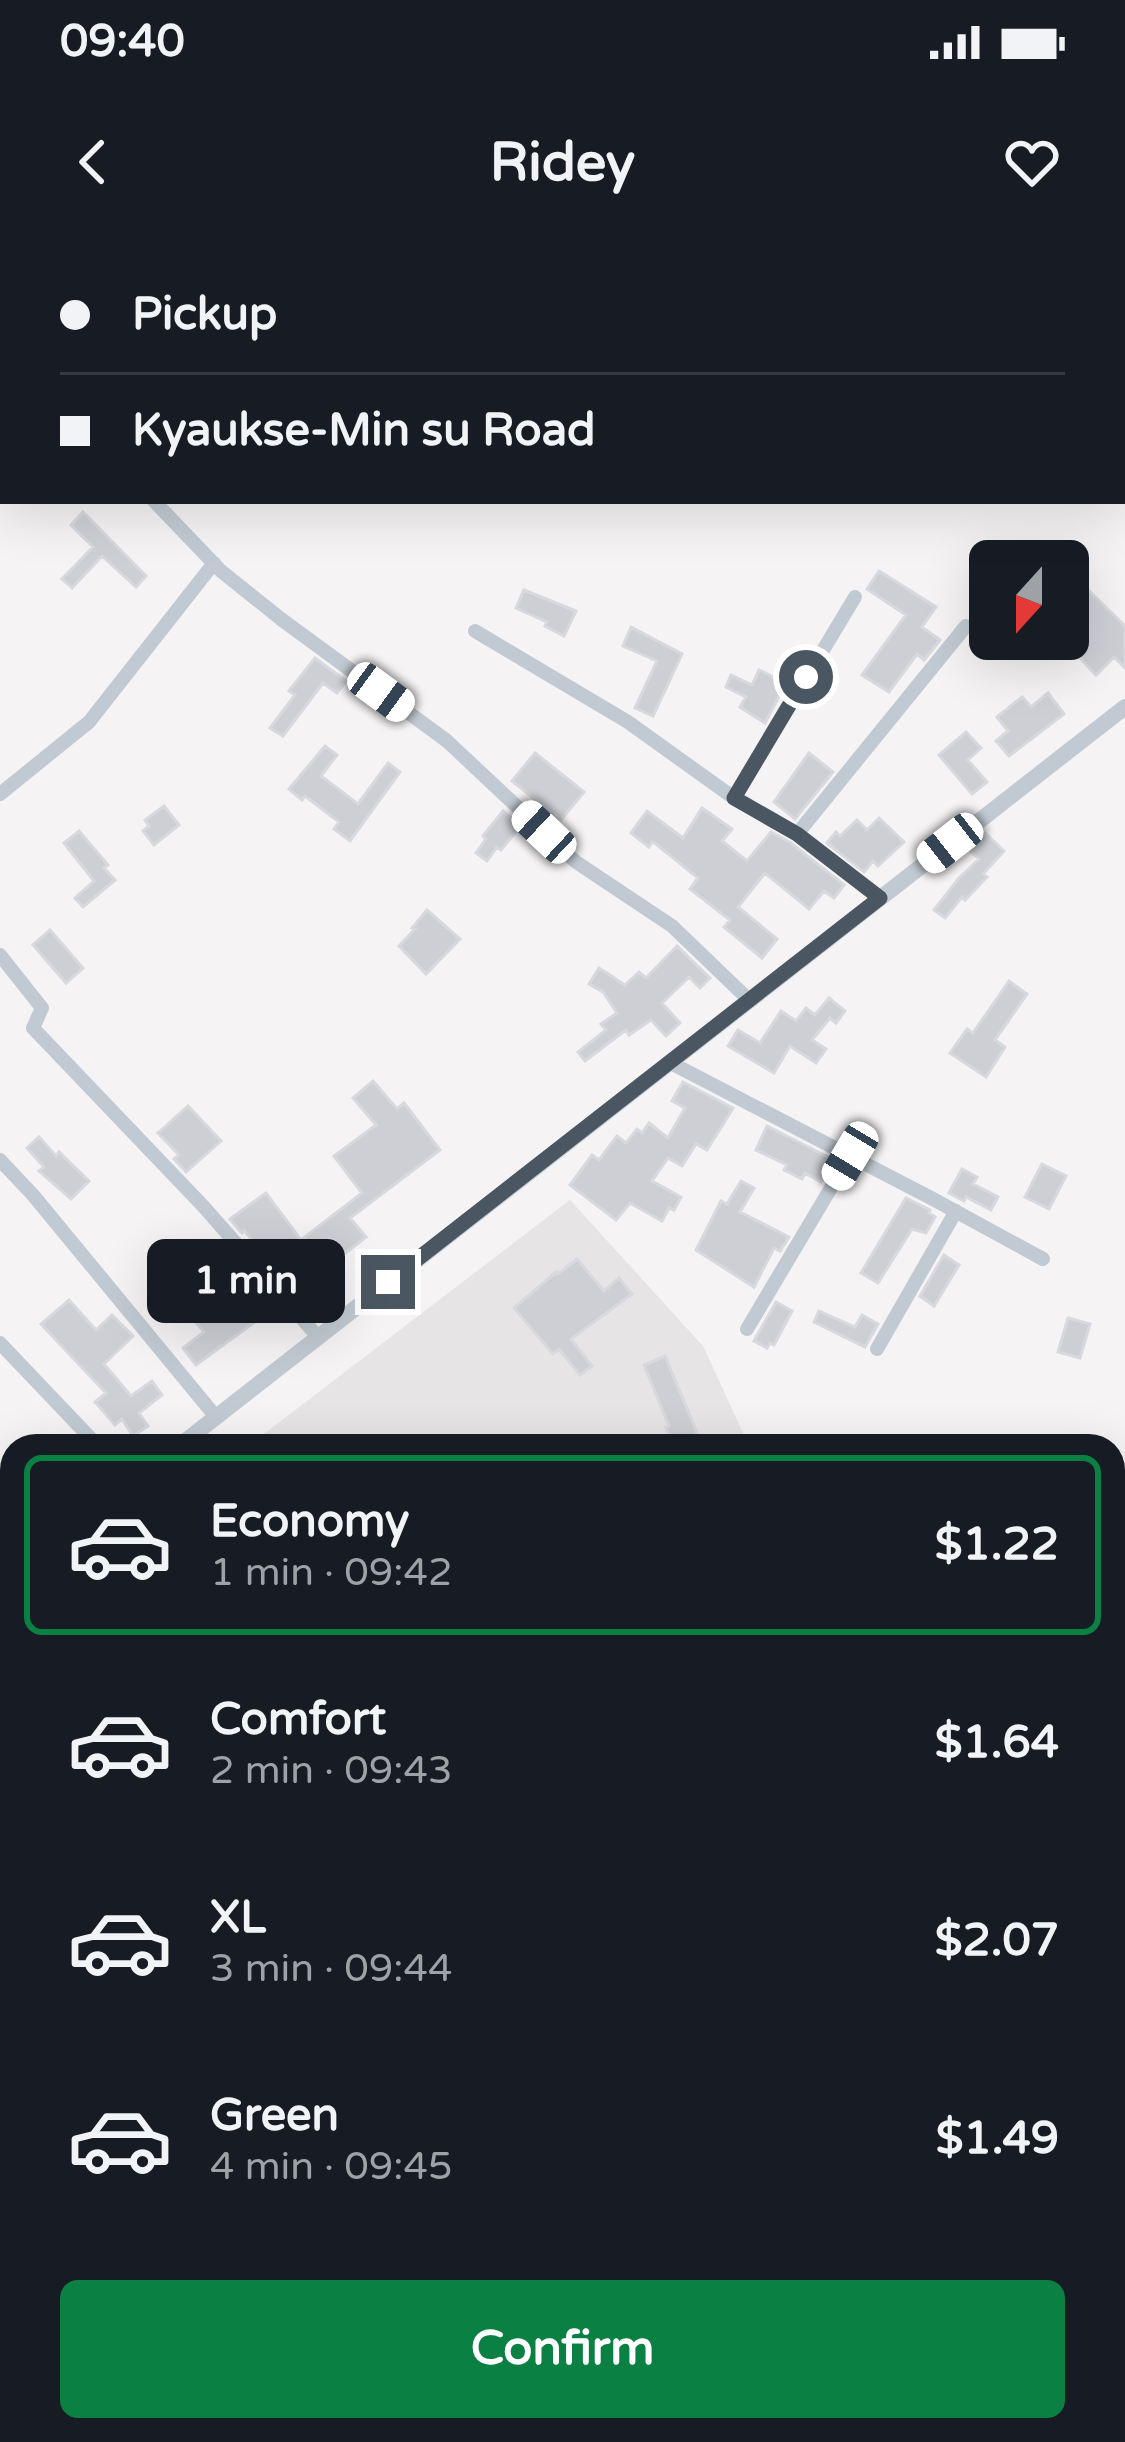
<!DOCTYPE html>
<meta charset="utf-8">
<style>
:root{--surface:#171b24;--page:#242831;--text:#f1f3f6;--muted:#9ea1a6;--line:#363941;--accent:#0b8043}
body{margin:0;font-family:"Varela Round",sans-serif;background:var(--page);color:var(--text);height:100vh;display:flex;flex-direction:column;font-size:45px;white-space:nowrap}
*{box-sizing:border-box;margin:0}
p{font-size:39px;color:var(--muted)}
.icon{flex:none;width:66px;height:66px;fill:none;stroke:currentColor;stroke-width:2;stroke-linecap:round;stroke-linejoin:round}
.map{position:relative;flex:1;overflow:hidden}
.panel{position:absolute;left:0px;top:1194px;width:1125px;height:1008px;display:flex;flex-direction:column;background:var(--surface);border-radius:36px 36px 0 0;box-shadow:0 12px 48px #0002}
.panel>*{flex:none}
.guide{position:absolute;left:0px;top:0px;width:1125px;height:264px;box-shadow:0 12px 48px #0002;display:grid;align-content:center;height:264px;padding:0 60px;background:var(--surface)}
.needle{width:78px;rotate:201deg}
.fabs{position:absolute;left:969px;top:300px;display:grid;gap:24px}
.fabs a{display:grid;place-items:center;width:120px;height:120px;border-radius:18px;background:var(--surface);box-shadow:0 12px 48px #0002;font-size:60px}
.end{position:absolute;width:54px;height:54px;margin:-27px;border:15px solid #4a5661;background:#fff;box-shadow:0 0 0 6px #fff}
.from{border-radius:50%}
.bubble{position:absolute;height:84px;border-radius:18px;background:var(--surface);box-shadow:0 12px 48px #0002;font-size:39px;font-weight:700;line-height:84px;text-align:center}
.car{position:absolute;width:36px;height:72px;margin:-36px -18px;border-radius:15px;box-shadow:0 0 9px 3px #0007;background:linear-gradient(#fff 24%,#345 0 40%,#fff 0 76%,#345 0 86%,#fff 0)}
.guide b{display:flex;align-items:center;gap:42px;height:114px;font-size:45px}
.guide b+b{border-top:3px solid var(--line)}
.guide i{width:30px;height:30px;background:var(--text)}
ul{padding:21px 0 0;list-style:none}
li{display:flex;align-items:center;gap:36px;height:180px;margin:0 24px 18px;padding:0 36px;border:6px solid transparent;border-radius:18px}
li div{flex:1}
li b{display:block;font-size:45px}
li em{font-style:normal;font-weight:700}
li.active{border-color:var(--accent)}
li>.icon{width:108px;height:108px;stroke-width:1.5}
.primary-button{display:flex;gap:24px;margin-top:auto;padding:24px 60px}
.primary-button a{flex:1;height:138px;border-radius:18px;background:var(--accent);color:#fff;font-size:48px;font-weight:700;line-height:138px;text-align:center}
.status{display:flex;justify-content:space-between;align-items:center;height:84px;padding:0 60px;background:var(--surface);direction:ltr}
.status svg{height:33px;fill:currentColor}
header{display:flex;justify-content:space-between;align-items:center;height:156px;padding:0 60px;background:var(--surface);font-size:54px;font-weight:700}
.map>svg:first-child{display:block}
</style>
<div class="status"><b>09:40</b><svg viewBox="0 0 49 12"><path d="M0 12V9h3v3zM5 12V6h3v6zM10 12V3h3v9zM15 12V0h3v12zM26 1h20v11H26zM47 4h2v5h-2z"/></svg></div>
<header><svg class="icon" aria-label="back" viewBox="0 0 24 24"><path d="M15 5l-7 7 7 7"/></svg>Ridey<svg class="icon" aria-label="heart" viewBox="0 0 24 24"><path d="M12 20l-8-8c-3-5 5-10 8-4 3-6 11-1 8 4z"/></svg></header>
<div class="map">
<svg width="1125" height="2202" viewBox="0 0 1125 2202">
<rect width="100%" height="100%" fill="#f5f3f3"/>
<path fill="#e6e4e5" d="M570,960L703,1106L749,1206H248Z
M12,1387V2017L0,2025V1396Z"/>
<path fill="#cdcfd5" stroke="#d7d9de" stroke-width="3" d="M83,272L146,336L136,347L102,316L72,348L62,339L93,307L71,285Z
M879,331L936,367L922,387L940,400L924,420L917,414L889,452L862,435L906,375L867,349Z
M1080,342L1125,386V428L1114,417L1096,435L1063,400L1068,399V354Z
M524,350L576,371L564,396L545,386L547,382L516,368Z
M631,387L682,414L653,476L635,468L657,421L623,406Z
M315,418L346,441L337,453L323,443L283,496L270,488L295,455L289,451Z
M759,430L786,443L765,483L740,467L746,457L726,447L731,435L752,445Z
M1048,453L1064,474L1009,516L996,501L1008,491L997,477L1022,457L1031,467Z
M966,492L981,508L968,520L987,542L972,554L939,515Z
M325,506L337,515L321,536L358,564L388,523L400,532L350,601L334,589L339,582L305,556L302,560L289,549Z
M535,513L584,552L561,580L512,541Z
M809,513L833,532L795,579L774,562Z
M164,566L179,585L154,605L143,591L149,586L145,580Z
M702,568L732,589L722,601L747,621L771,592L791,603L844,645L834,658L824,651L809,669L765,633L738,667L777,699L762,718L724,687L730,680L690,649L698,638L656,604L652,602L649,607L631,593L647,571L683,598Z
M503,571L521,586L501,610L497,607L487,621L476,613L486,599L483,596Z
M879,578L904,602L878,626L873,621L864,632L827,603L836,592L840,596L857,580L867,590Z
M79,591L108,625L104,628L115,640L83,667L75,658L94,641L64,603Z
M985,593L1004,611L983,634L987,637L965,660L962,657L945,678L934,670L959,638L979,619L969,610Z
M427,670L460,699L426,734L399,706L415,689L412,688Z
M50,690L83,728L66,743L33,705Z
M677,706L710,738L700,748L689,737L662,763L680,783L666,796L651,780L629,795L626,790L585,821L578,812L606,790L601,784L617,773L603,752L589,744L599,728L625,745L639,732L646,738Z
M1009,741L1027,754L995,800L1005,807L986,837L950,813L967,789L973,793Z
M829,758L845,771L836,783L830,778L812,800L826,809L816,823L790,806L774,833L728,806L738,790L760,803L781,771L796,781L806,768L815,775Z
M373,841L397,869L404,863L440,910L350,978L366,997L343,1015L330,999L301,1020L307,1027L291,1039L286,1031L279,1035L244,990L242,993L230,979L266,953L301,1000L362,953L334,916L376,885L353,858Z
M683,842L733,868L707,910L696,904L682,926L668,918L652,941L681,957L674,970L669,968L662,981L630,963L616,980L570,945L592,915L599,920L617,896L626,903L637,889L642,893L649,883L668,898L685,868L672,861Z
M188,866L221,901L186,932L174,919L179,915L158,893Z
M767,886L834,920L821,942L805,933L802,939L784,930L787,925L756,910Z
M39,897L56,916L59,912L89,941L71,959L39,931L44,927L27,908Z
M1042,924L1066,936L1049,969L1025,957Z
M962,929L977,937L973,944L998,957L991,970L966,957L964,961L949,953Z
M741,941L754,948L740,972L789,997L780,1011L774,1008L754,1047L696,1010L721,961L727,964Z
M906,958L930,970L929,973L935,977L926,993L912,989L878,1043L861,1033Z
M944,1015L959,1025L934,1066L920,1056Z
M577,1019L604,1051L619,1038L632,1054L571,1099L592,1126L580,1135L559,1109L553,1114L514,1068L556,1032L558,1034Z
M257,1047L274,1068L196,1125L183,1108L204,1092L189,1074L210,1057L223,1074Z
M69,1060L96,1090L112,1075L133,1096L104,1124L131,1156L152,1141L162,1155L139,1173L148,1186L133,1196L122,1179L115,1185L95,1162L106,1153L41,1084Z
M776,1062L792,1071L774,1105L770,1103L767,1108L754,1101Z
M819,1071L855,1087L862,1075L878,1084L865,1107L814,1082Z
M1068,1078L1090,1084L1080,1118L1058,1112Z
M665,1116L688,1171L702,1206H674L666,1187L669,1186L644,1125Z"/>
<g fill="none" stroke-linecap="round" stroke-linejoin="round">
<path stroke="#c1cad2" stroke-width="14" d="M0,106L3,108
M154,261L221,331L281,379L447,501L576,622L672,686L749,760
M475,391L628,482L734,558L797,594L880,658
M0,554L89,482L214,323
M734,558L855,357
M797,594L966,386
M0,715L42,768L33,788L204,967L318,1097
M669,822L933,959L1043,1019
M0,920L33,955L216,1177
M747,1089L850,916
M0,1103L98,1206
M877,1109L956,971
M0,2052L12,2059
M291,2190L330,2202
M3,2202L12,2170
M160,2202L162,2190"/>
<path stroke="#c1cad2" stroke-width="16" d="M179,1206L1125,467
M0,1346L12,1337"/>
</g>
<g fill="none" stroke-linecap="round" stroke-linejoin="round">
<path stroke="#4a5661" stroke-width="15" d="M388,1042L880,658L797,594L734,558L806,437"/>
</g>
</svg>
<div class="fabs">
<a><svg class="needle" viewBox="-14 -14 28 28"><path d="M0-13l5 13h-10z" fill="#e53935"/><path d="M0 13l5-13h-10z" fill="#9ea1a6"/></svg></a>
</div>
<i class="end from" style="left:806px;top:437px"></i>
<i class="end" style="left:388px;top:1042px"></i>
<div class="bubble" style="left:147px;top:999px;width:198px">1 min</div>
<i class="car" style="left:381px;top:452px;rotate:126deg"></i>
<i class="car" style="left:544px;top:592px;rotate:313deg"></i>
<i class="car" style="left:950px;top:603px;rotate:232deg"></i>
<i class="car" style="left:850px;top:916px;rotate:211deg"></i>
<div class="guide">
<b><i class="from"></i>Pickup</b>
<b><i></i>Kyaukse-Min su Road</b>
</div>
<section class="panel">
<ul>
<li class="active"><svg class="icon" aria-label="car" viewBox="0 0 24 24"><path d="M5 17H2v-5l4-1 3-4h7l3 4 3 1v5h-3M9 17h6M6 11h13"/><circle cx="7" cy="17" r="2"/><circle cx="17" cy="17" r="2"/></svg><div><b>Economy</b><p>1 min · 09:42</p></div><em>$1.22</em></li>
<li><svg class="icon" aria-label="car" viewBox="0 0 24 24"><path d="M5 17H2v-5l4-1 3-4h7l3 4 3 1v5h-3M9 17h6M6 11h13"/><circle cx="7" cy="17" r="2"/><circle cx="17" cy="17" r="2"/></svg><div><b>Comfort</b><p>2 min · 09:43</p></div><em>$1.64</em></li>
<li><svg class="icon" aria-label="car" viewBox="0 0 24 24"><path d="M5 17H2v-5l4-1 3-4h7l3 4 3 1v5h-3M9 17h6M6 11h13"/><circle cx="7" cy="17" r="2"/><circle cx="17" cy="17" r="2"/></svg><div><b>XL</b><p>3 min · 09:44</p></div><em>$2.07</em></li>
<li><svg class="icon" aria-label="car" viewBox="0 0 24 24"><path d="M5 17H2v-5l4-1 3-4h7l3 4 3 1v5h-3M9 17h6M6 11h13"/><circle cx="7" cy="17" r="2"/><circle cx="17" cy="17" r="2"/></svg><div><b>Green</b><p>4 min · 09:45</p></div><em>$1.49</em></li>
</ul>
<div class="primary-button"><a>Confirm</a></div>
</section>
</div>
